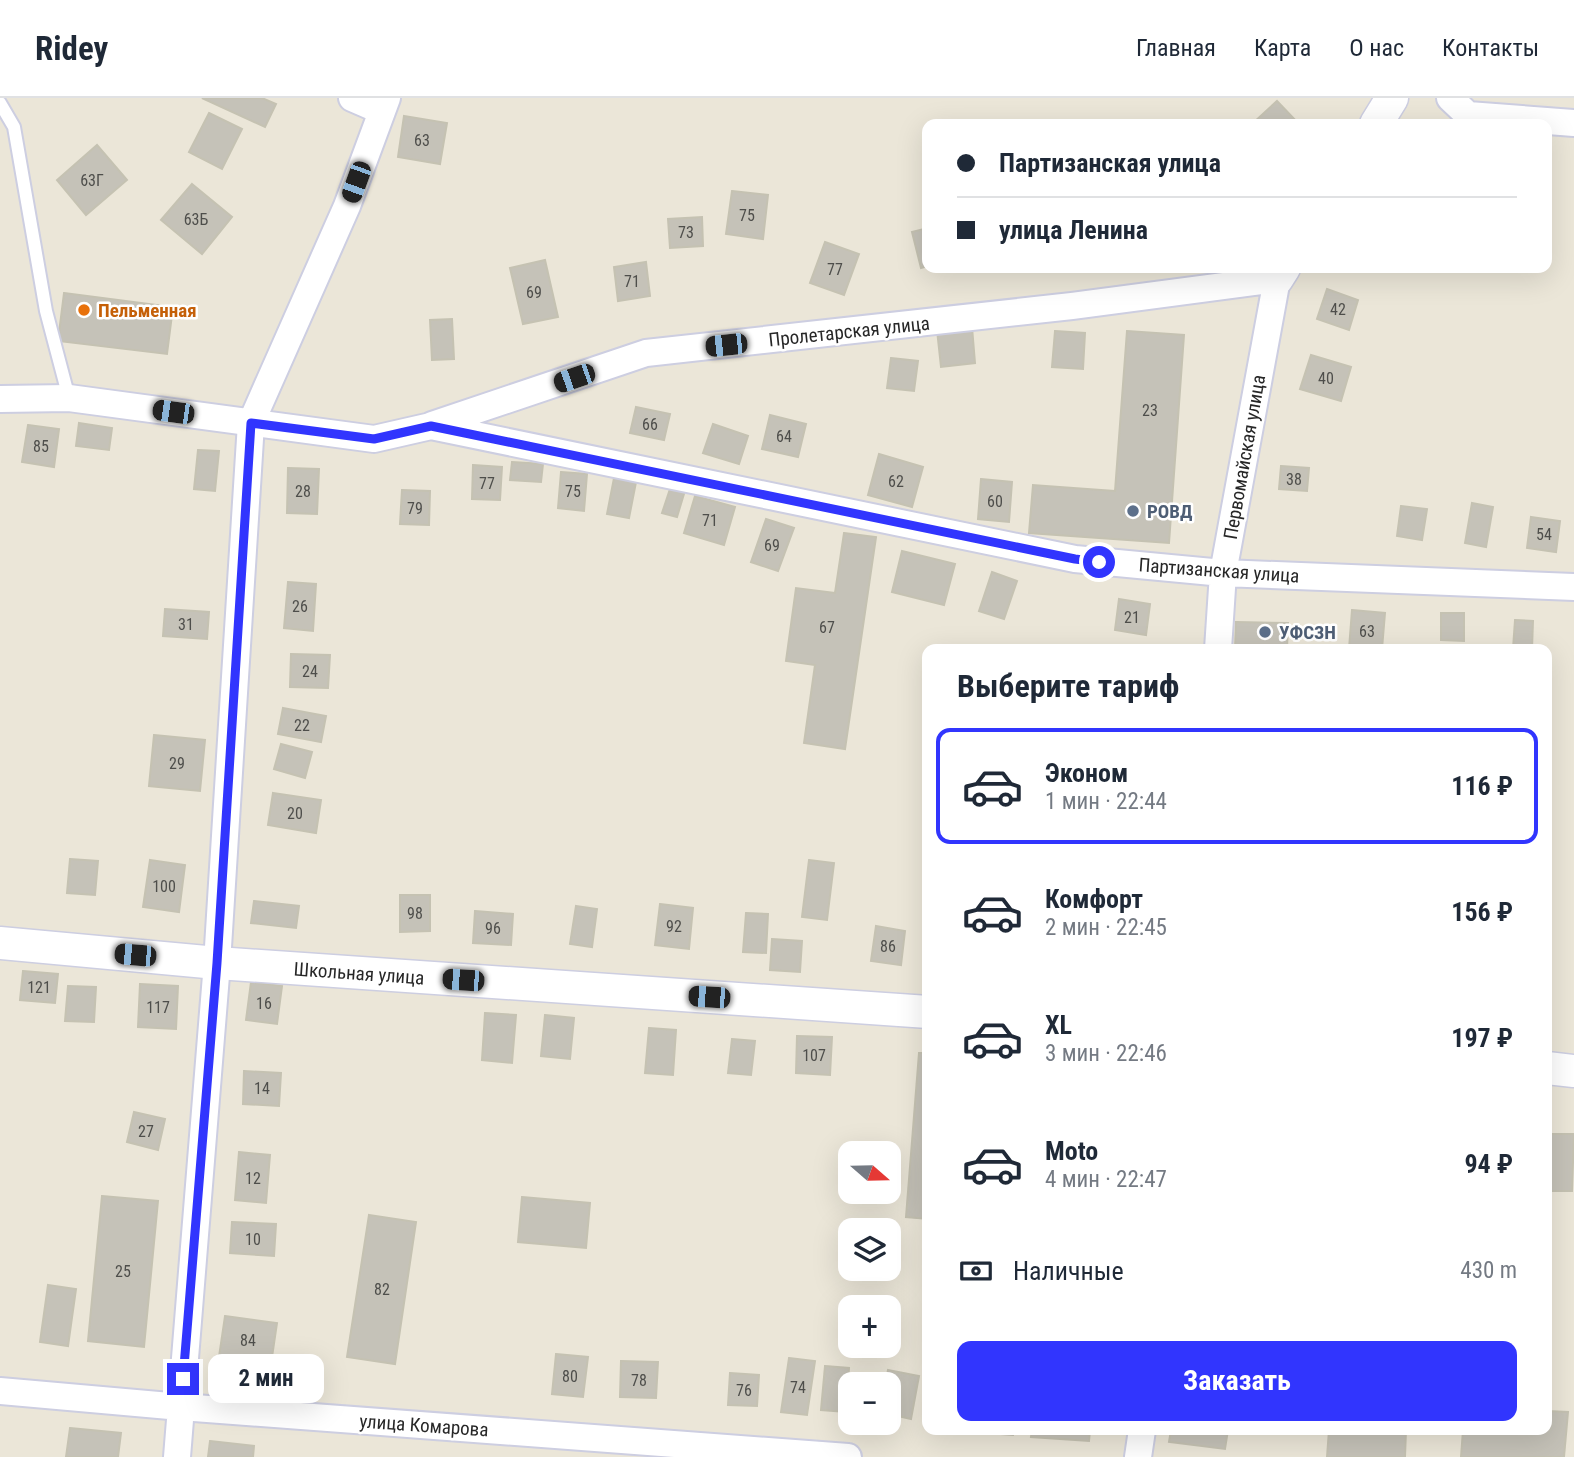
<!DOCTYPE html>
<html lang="ru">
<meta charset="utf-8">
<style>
:root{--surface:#fff;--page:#f6f6f7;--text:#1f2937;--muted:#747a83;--line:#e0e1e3;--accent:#3135fe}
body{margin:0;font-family:"Roboto Condensed",sans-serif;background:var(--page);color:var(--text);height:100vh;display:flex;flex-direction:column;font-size:26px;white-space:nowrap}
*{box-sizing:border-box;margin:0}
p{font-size:23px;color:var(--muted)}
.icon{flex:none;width:38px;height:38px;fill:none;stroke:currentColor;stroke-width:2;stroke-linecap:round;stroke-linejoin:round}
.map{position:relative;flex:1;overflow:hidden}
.drawer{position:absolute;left:922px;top:546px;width:630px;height:791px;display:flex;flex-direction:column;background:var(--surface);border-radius:14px;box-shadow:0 7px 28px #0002}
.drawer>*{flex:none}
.top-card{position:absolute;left:922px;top:21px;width:630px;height:154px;border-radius:14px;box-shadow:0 7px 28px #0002;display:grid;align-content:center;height:154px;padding:0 35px;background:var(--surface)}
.needle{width:46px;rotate:110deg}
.fabs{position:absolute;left:838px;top:1043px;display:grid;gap:14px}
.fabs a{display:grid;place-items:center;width:63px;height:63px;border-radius:14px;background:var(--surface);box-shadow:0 7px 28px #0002;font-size:35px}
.end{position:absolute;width:32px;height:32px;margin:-16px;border:9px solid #3135fe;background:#fff;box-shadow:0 0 0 4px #fff}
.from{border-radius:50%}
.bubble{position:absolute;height:49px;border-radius:14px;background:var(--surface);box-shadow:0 7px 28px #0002;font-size:23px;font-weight:700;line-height:49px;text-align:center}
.car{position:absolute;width:21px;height:42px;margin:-21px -10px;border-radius:9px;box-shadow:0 0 5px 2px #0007;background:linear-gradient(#222 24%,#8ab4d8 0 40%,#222 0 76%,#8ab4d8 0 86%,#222 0)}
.top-card b{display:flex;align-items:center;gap:24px;height:66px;font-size:26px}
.top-card b+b{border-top:2px solid var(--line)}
.top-card i{width:18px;height:18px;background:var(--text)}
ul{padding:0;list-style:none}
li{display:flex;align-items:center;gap:21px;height:116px;margin:0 14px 10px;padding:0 21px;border:4px solid transparent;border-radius:14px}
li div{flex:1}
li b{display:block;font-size:26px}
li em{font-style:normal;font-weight:700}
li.current{border-color:var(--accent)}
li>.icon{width:63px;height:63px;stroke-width:1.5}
h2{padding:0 35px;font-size:32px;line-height:84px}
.pay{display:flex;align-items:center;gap:18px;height:77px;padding:0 35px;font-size:26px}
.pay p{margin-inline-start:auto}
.action{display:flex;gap:14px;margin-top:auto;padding:14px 35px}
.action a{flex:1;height:80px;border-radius:14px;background:var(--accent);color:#fff;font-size:28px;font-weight:700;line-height:80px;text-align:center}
header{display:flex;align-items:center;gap:42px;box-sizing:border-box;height:98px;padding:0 35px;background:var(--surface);border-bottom:2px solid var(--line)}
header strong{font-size:33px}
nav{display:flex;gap:38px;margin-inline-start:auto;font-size:24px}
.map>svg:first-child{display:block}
</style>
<header>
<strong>Ridey</strong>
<nav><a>Главная</a><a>Карта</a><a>О нас</a><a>Контакты</a></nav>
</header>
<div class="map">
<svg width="1574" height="1359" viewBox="0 0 1574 1359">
<rect width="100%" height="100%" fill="#ebe6d8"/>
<path fill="#c5c2b8" stroke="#c5c2b2" stroke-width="2" d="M202,0H262L276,6L265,29Z
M1277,3L1299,26H1252Z
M209,15L242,31L222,71L189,54Z
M404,18L447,25L440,66L398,59Z
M97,47L127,82L86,117L57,82Z
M1547,65H1551L1549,101H1547Z
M192,86L232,119L202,156L161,122Z
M732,93L768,97L763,141L726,136Z
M702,119L703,148L670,150L668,121Z
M928,130V168L921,170L912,134Z
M825,144L859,156L844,197L810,185Z
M545,162L558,219L523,226L510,170Z
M646,164L650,198L618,203L614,169Z
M1327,191L1358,202L1349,232L1317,221Z
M64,195L173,209L167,256L58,243Z
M452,221L454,261L432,262L430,222Z
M972,229L975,265L941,269L937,232Z
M1055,233L1085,235L1083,271L1052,269Z
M1127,233L1184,237L1169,445L1029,435L1033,387L1115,393Z
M1311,257L1351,269L1341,303L1300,291Z
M891,260L918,263L914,293L887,290Z
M636,309L670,316L664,342L630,335Z
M770,317L806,326L798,359L762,351Z
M79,325L112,330L109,352L76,348Z
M713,326L748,338L739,366L703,355Z
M28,327L59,331L54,369L22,364Z
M198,352L219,353L215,393L194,391Z
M879,356L923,369L912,409L868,397Z
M512,364L543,366L541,384L510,382Z
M473,367L502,369L500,402L472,401Z
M1281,368L1309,370L1307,393L1279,391Z
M288,370L319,371L317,416L287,415Z
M561,374L587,376L584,413L558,410Z
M615,375L637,379L629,420L607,416Z
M981,381L1012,384L1009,424L978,421Z
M673,382L687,386L677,419L662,415Z
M402,392L430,393L429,427L400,426Z
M695,398L735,409L724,447L684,435Z
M1472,405L1493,409L1486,449L1465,445Z
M1401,408L1427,411L1422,442L1397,438Z
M1531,419L1560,423L1556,454L1527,450Z
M766,421L794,430L778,473L751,464Z
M844,435L876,439L845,651L804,645L815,567L786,563L796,490L835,495Z
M902,453L955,466L944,507L892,494Z
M992,474L1017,483L1004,521L979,513Z
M288,484L316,486L313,533L284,530Z
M1119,501L1150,506L1146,537L1115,532Z
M165,511L209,514L207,541L163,538Z
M1352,512L1385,515L1382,551H1349Z
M1441,515H1464V543L1441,542Z
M1515,522L1533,523L1532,551H1513Z
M1236,524L1288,525L1287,551H1235Z
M291,556L330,557L328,590L290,589Z
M283,610L326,618L321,644L278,636Z
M154,637L205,642L200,693L149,688Z
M281,646L312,654L305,680L274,671Z
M273,695L321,702L316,735L268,727Z
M70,761L98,763L95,797L67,795Z
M150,762L185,767L179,814L143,809Z
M809,762L834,765L827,822L802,819Z
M400,797H430V833L400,834Z
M254,803L299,808L296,830L251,825Z
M660,806L693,810L689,851L655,847Z
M576,808L597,811L592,849L570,846Z
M475,813L513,816L511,847L473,845Z
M746,815L768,816L766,855L743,854Z
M876,828L905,833L901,867L871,863Z
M772,841L802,843L800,874L770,872Z
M23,873L58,876L55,905L20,902Z
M251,884L282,888L277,926L246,922Z
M140,886L178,888L176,931L138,929Z
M68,888L96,889L94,924L65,923Z
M485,915L516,917L512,965L482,962Z
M545,917L574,920L570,961L541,958Z
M649,930L676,932L673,977L645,975Z
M797,938L832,939L830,977L796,975Z
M732,941L755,943L751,977L728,975Z
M919,955H928V1121L906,1119Z
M244,973L281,975L279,1008L243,1006Z
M134,1014L165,1021L158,1052L127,1044Z
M1547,1036H1574L1572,1093H1547Z
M239,1054L270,1057L266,1105L235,1102Z
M102,1098L158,1103L144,1249L88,1243Z
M522,1099L590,1105L586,1150L518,1144Z
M369,1117L416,1124L395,1266L347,1259Z
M232,1124L276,1126L274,1158L230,1155Z
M48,1187L76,1191L68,1248L40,1244Z
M225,1218L277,1225L271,1266L219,1259Z
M556,1256L588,1259L583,1299L552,1296Z
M789,1260L815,1263L807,1317L781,1314Z
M621,1263L658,1264L656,1300L620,1299Z
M825,1268L849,1270L846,1314L821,1312Z
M888,1272L919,1278L911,1321L889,1316V1286H885Z
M730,1275L759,1277L757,1308L728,1307Z
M1547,1313L1568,1314L1564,1359H1461L1463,1332H1547Z
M70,1330L121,1335L118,1359H66Z
M948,1332H1014L1013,1337Z
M1032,1332H1090L1089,1343L1031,1339Z
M1171,1332H1228L1225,1351L1169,1344Z
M1329,1332H1406L1405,1359H1327Z
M210,1343L254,1348L253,1359H208Z"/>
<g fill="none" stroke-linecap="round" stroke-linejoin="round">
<g stroke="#cdcee1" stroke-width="16">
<path id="service" d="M0,5L14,29L46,213L69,300"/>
</g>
<g stroke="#cdcee1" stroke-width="30">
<path id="minor" d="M352,0L382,13
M1450,0L1468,17L1574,25
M0,301L69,300L374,341L431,328L1075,461L1223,475L1574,489
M432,327L646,255L1072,208L1277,181L1223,475L1218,551
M0,1293L181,1309L848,1359
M177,1359L217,865L251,325L347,108L387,0
M1138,1359L1142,1332"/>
</g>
<g stroke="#cdcee1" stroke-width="35">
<path id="tertiary" d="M1376,26L1392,0
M1277,181L1284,170
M0,845L217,865L928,914
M1547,970L1574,973"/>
</g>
<use href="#service" stroke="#fff" stroke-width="12"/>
<use href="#minor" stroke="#fff" stroke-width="26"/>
<use href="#tertiary" stroke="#fff" stroke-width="32"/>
</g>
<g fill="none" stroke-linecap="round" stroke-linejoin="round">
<path stroke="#3135fe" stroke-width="9" d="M183,1281L217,865L251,325L374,341L431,328L1075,461L1099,464"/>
</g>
<circle fill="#e8710a" stroke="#fff" stroke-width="2.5" cx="84" cy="212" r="7"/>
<g fill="#5c6f8a" stroke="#fff" stroke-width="2.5">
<circle cx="1133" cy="413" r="7"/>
<circle cx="1265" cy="534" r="7"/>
</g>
<g text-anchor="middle" stroke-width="5" stroke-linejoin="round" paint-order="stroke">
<g font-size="16" fill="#4e4e4b">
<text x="422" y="48">63</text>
<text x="92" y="88">63Г</text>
<text x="747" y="123">75</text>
<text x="196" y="127">63Б</text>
<text x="686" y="140">73</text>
<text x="835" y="177">77</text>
<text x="632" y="189">71</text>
<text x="534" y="200">69</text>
<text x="1338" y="217">42</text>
<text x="1326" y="286">40</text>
<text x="1150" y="318">23</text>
<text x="650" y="332">66</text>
<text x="784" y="344">64</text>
<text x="41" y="354">85</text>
<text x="1294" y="387">38</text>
<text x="896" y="389">62</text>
<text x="487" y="391">77</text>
<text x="303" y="399">28</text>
<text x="573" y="399">75</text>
<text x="995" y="409">60</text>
<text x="415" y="416">79</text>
<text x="710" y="428">71</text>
<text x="1544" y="442">54</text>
<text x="772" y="453">69</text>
<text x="300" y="514">26</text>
<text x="1132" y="525">21</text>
<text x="186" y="532">31</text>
<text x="827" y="535">67</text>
<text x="1367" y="539">63</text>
<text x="310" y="579">24</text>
<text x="302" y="633">22</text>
<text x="177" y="671">29</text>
<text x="295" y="721">20</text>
<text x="164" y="794">100</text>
<text x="415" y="821">98</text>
<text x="674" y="834">92</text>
<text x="493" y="836">96</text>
<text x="888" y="854">86</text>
<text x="39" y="895">121</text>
<text x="264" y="911">16</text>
<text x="158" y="915">117</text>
<text x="814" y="963">107</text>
<text x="262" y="996">14</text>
<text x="146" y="1039">27</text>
<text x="253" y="1086">12</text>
<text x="253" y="1147">10</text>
<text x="123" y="1179">25</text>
<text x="382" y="1197">82</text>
<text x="248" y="1248">84</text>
<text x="570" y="1284">80</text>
<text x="639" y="1288">78</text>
<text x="798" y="1295">74</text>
<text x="744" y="1298">76</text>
</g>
<g font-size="19" font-weight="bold" fill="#c56008" stroke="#fff" text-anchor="start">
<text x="98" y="219">Пельменная</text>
</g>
<g font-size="19" fill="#272727" stroke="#fff">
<text transform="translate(849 233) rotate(-6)" y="7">Пролетарская улица</text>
<text transform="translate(1244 359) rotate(-80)" y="7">Первомайская улица</text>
<text transform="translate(1219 472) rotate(4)" y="7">Партизанская улица</text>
<text transform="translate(359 875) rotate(4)" y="7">Школьная улица</text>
<text transform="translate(424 1327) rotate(4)" y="7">улица Комарова</text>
</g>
<g font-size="19" font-weight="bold" fill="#4e5e75" stroke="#fff" text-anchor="start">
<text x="1147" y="420">РОВД</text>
<text x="1279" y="541">УФСЗН</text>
</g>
</g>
</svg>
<div class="fabs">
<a><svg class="needle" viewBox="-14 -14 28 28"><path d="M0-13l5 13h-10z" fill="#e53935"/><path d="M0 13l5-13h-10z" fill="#747a83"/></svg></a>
<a><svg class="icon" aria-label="layers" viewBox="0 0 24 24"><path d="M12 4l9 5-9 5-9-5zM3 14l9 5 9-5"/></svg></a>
<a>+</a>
<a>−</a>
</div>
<i class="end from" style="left:1099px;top:464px"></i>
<i class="end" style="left:183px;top:1281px"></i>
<div class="bubble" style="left:208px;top:1256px;width:116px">2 мин</div>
<i class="car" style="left:356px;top:84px;rotate:200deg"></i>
<i class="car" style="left:726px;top:247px;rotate:264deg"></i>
<i class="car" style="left:574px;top:280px;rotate:251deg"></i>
<i class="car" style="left:173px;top:314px;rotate:278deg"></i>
<i class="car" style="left:135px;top:857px;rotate:275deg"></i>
<i class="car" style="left:463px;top:882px;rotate:274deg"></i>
<i class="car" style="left:709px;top:899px;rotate:274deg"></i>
<div class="top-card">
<b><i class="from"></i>Партизанская улица</b>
<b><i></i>улица Ленина</b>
</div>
<section class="drawer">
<h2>Выберите тариф</h2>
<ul>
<li class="current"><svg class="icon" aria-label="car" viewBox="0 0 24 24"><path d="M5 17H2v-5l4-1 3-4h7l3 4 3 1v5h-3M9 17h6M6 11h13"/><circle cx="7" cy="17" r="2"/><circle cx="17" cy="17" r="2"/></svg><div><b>Эконом</b><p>1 мин · 22:44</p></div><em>116 ₽</em></li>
<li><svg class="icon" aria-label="car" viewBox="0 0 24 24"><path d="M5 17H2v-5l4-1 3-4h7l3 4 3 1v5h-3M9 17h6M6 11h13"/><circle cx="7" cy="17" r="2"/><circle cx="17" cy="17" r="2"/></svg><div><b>Комфорт</b><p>2 мин · 22:45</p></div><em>156 ₽</em></li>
<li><svg class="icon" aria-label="car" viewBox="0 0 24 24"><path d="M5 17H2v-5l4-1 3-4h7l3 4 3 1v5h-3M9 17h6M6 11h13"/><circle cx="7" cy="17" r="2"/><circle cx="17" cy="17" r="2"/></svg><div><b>XL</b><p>3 мин · 22:46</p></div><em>197 ₽</em></li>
<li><svg class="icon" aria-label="car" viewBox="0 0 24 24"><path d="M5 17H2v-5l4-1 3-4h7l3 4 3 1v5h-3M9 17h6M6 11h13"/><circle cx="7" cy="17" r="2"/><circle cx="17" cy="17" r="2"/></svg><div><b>Moto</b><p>4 мин · 22:47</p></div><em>94 ₽</em></li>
</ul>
<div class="pay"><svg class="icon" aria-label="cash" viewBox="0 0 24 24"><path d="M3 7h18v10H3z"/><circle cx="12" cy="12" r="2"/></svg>Наличные<p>430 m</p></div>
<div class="action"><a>Заказать</a></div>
</section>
</div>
